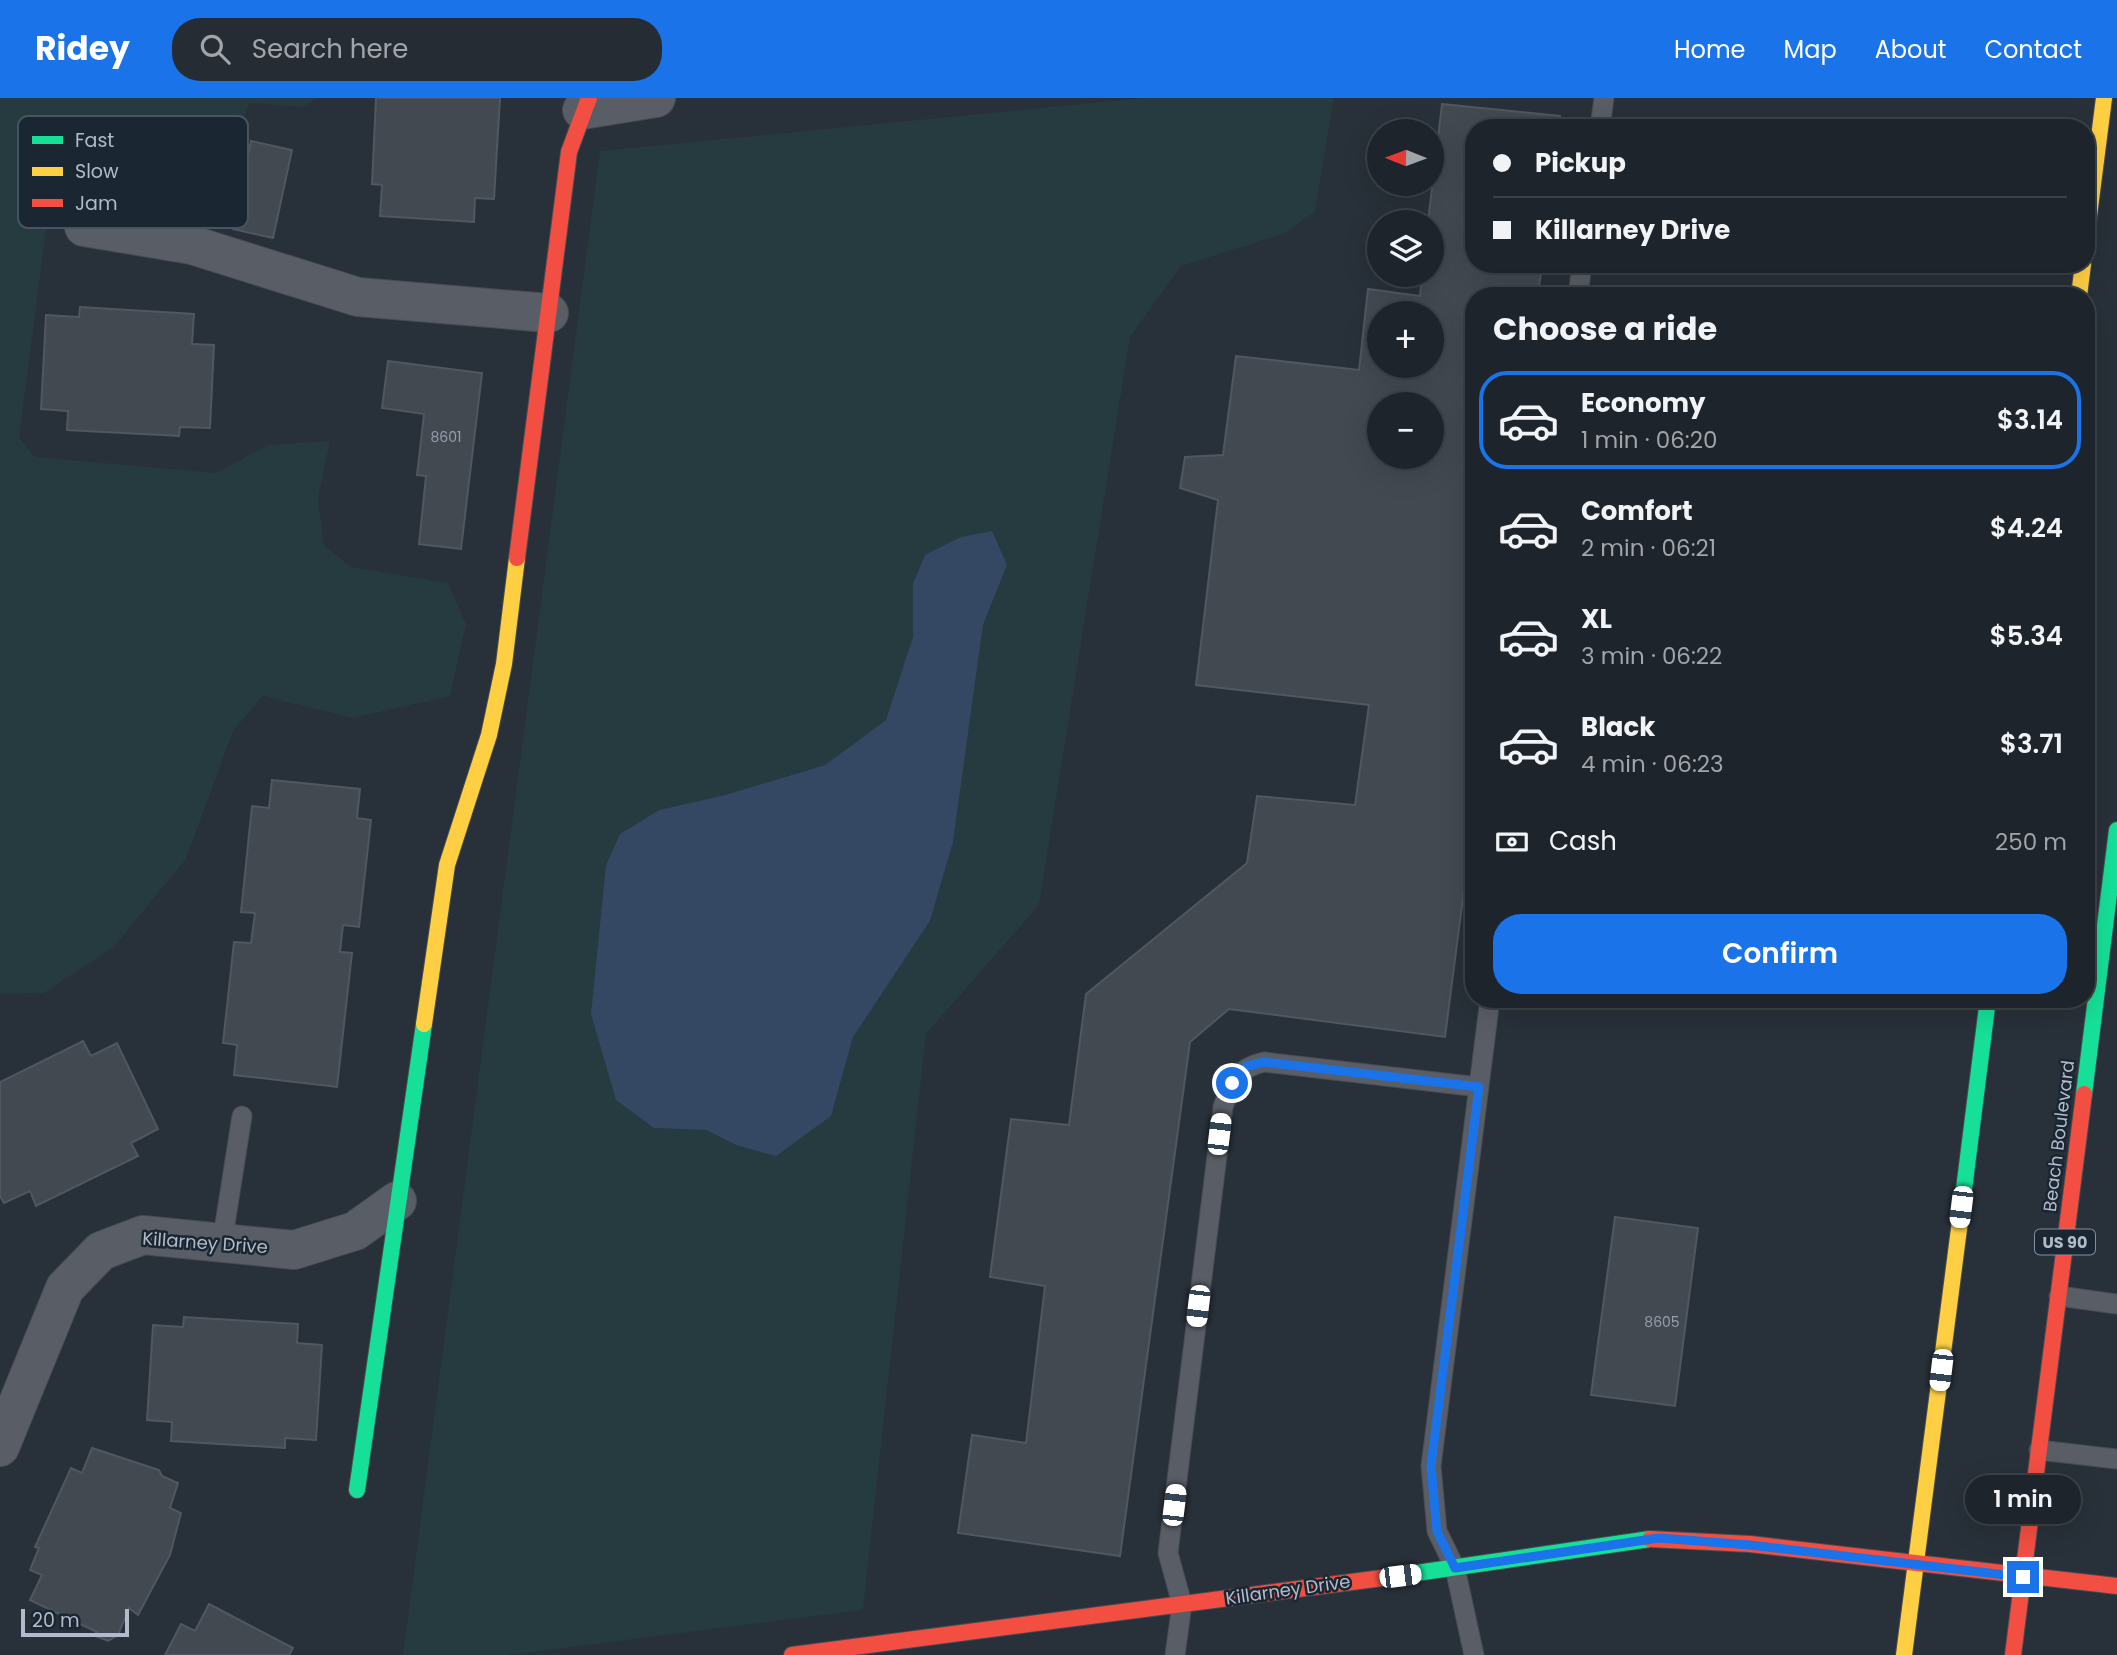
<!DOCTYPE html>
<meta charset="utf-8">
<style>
:root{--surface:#1e242b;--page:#262c33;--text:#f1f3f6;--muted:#a1a4a9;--line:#3c4147;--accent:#1a73e8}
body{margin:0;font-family:Poppins,sans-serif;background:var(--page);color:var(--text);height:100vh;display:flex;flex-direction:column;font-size:26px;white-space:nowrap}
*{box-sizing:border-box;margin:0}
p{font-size:23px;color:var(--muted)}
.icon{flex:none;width:38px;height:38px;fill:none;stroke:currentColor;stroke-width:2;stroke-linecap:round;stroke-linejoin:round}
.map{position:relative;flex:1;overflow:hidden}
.side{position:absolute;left:1465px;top:189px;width:630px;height:721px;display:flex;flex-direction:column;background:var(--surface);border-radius:28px;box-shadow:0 7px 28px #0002,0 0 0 2px var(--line)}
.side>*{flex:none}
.hud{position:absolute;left:1465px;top:21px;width:630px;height:154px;border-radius:28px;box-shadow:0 7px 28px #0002,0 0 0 2px var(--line);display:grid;align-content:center;height:154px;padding:0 28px;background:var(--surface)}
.needle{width:46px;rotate:271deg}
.controls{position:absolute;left:1367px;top:21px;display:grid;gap:14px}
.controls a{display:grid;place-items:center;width:77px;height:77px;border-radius:50%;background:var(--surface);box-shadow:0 7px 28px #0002,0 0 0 2px var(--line);font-size:35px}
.scale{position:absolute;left:21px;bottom:18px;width:108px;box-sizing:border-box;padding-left:7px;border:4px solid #b2bbca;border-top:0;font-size:19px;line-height:24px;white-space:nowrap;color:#b2bbca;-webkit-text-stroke:5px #1b2633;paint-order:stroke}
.end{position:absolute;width:32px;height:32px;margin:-16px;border:9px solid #1a73e8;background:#fff;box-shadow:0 0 0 4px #fff}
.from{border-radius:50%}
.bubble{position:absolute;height:49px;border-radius:24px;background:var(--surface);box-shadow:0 7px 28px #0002,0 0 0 2px var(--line);font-size:23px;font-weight:600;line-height:49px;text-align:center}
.car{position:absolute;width:21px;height:42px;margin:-21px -10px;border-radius:9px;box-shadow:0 0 5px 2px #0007;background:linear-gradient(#fff 24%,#345 0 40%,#fff 0 76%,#345 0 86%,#fff 0)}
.hud b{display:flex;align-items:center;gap:24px;height:66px;font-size:26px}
.hud b+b{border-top:2px solid var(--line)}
.hud i{width:18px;height:18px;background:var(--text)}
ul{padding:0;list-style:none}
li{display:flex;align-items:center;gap:21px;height:98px;margin:0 14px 10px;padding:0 14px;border:4px solid transparent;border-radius:28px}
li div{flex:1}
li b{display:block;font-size:26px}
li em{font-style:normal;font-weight:600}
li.current{border-color:var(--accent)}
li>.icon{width:63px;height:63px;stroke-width:1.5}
h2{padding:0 28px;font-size:32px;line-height:84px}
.pay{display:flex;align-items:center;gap:18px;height:77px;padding:0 28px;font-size:26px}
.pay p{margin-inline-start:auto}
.cta{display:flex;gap:14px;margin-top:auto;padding:14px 28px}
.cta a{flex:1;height:80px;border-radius:28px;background:var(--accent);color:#fff;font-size:28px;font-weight:600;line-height:80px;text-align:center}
header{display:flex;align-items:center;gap:42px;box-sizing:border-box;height:98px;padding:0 35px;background:var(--accent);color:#fff}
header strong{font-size:33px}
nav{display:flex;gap:38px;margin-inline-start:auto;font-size:24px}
.search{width:490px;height:63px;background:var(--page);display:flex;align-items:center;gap:18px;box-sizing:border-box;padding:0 24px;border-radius:28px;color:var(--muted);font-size:26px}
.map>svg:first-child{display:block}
</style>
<header>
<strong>Ridey</strong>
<div class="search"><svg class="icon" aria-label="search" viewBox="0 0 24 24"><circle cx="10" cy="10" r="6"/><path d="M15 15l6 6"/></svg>Search here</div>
<nav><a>Home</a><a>Map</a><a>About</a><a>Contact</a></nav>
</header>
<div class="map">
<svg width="2117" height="1557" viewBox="0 0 2117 1557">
<rect width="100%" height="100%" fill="#283039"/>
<path fill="#253b3f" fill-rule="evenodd" d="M0,0H317L304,9L250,5L217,77L55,62L19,340L35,359L216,375L268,347L330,343L318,401L324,447L351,469L448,485L466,526L450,598L353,620L263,598L233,633L186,761L114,849L44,895L0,896Z
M1143,0H1334L1315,114L1283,136L1181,168L1130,239L1039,807L926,936L863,1512L508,1557H403L600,53ZM1007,467L983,527L953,744L930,823L853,939L831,1018L736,1047L706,1032L654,1030L659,712L725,697L825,667L886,622L914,539L913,486Z"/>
<path fill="#344863" d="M992,433L1007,467L983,527L953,744L930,823L853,939L831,1018L776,1058L736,1047L706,1032L654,1030L616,1002L591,916L606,767L620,736L659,712L725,697L825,667L886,622L913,539V486L925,457L961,439Z"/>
<path fill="#424951" stroke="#505760" stroke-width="2" fill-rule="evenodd" d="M376,0H500L494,101L475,100L474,124L380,118L382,87L372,86Z
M1442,6L1560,18L1559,30H1474V166H1542L1538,198H1474V714L1445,939L1229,911L1190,944L1120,1458L958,1435L972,1337L1026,1345L1045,1188L990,1179L1011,1021L1069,1027L1086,896L1247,765L1257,698L1355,707L1369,607L1196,587L1218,402L1180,390L1185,359L1223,357L1236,258L1359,272L1368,191L1420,198L1422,177H1432V124H1428ZM1379,215H1432V268H1379ZM1379,306H1432V359H1379Z
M251,43L292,52L273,140L233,131Z
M80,209L194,216L192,246L214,247L210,330L180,329L179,338L67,332L68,313L41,311L46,217L79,219Z
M388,263L482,275L461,451L419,446L426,378L417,377L424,316L382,310Z
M272,682L360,691L357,720L371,722L359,829L343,827L340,854L352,855L337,989L234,977L237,947L223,945L234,844L251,845L255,815L241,814L252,708L269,710Z
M83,943L91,958L117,945L158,1031L131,1045L138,1058L36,1108L30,1093L4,1105L0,1098V984Z
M1615,1119L1698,1130L1675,1308L1591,1297Z
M184,1219L298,1226L297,1245L322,1247L316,1342L285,1340V1350L171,1343L172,1324L147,1322L153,1227L183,1229Z
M92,1350L159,1372L162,1378L178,1385L170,1410L181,1415L170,1457L138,1517L129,1510L118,1537L108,1543L93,1537L97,1534L30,1502L42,1477L30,1472L39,1450L35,1449L71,1370L82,1375Z
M209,1506L293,1550L289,1557H165L181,1526L195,1533Z"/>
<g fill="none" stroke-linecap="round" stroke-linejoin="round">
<g stroke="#474c53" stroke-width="21">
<path id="lane" d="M1600,30L1604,0
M1578,198L1582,166
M222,1145L242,1018
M2059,1198L2117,1206
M2039,1352L2117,1361
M1175,1557L1182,1506L1168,1455L1223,1009C1232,984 1237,970 1264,964L1479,989
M1474,1557L1455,1470L1437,1433L1431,1368L1490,901"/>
</g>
<g stroke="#474c53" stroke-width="40">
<path id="street" d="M582,12L656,0
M84,129L192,147L358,199L549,215
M0,1349L65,1190L101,1153L143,1137L294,1152L355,1133L397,1103"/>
</g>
<g stroke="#474c53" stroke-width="18">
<path id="fast" d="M2084,996L2117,732
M1960,1123L1988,901
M357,1392L424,926
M1382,1480L1650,1441"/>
</g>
<g stroke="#474c53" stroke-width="18">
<path id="slow" d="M2086,141L2104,0
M2079,198L2083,166
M424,926L447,767L489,637L504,566L517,460
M1904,1557L1960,1123"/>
</g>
<g stroke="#474c53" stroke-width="18">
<path id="jam" d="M517,460L569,54L589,0
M1650,1441L1750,1446L2117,1488
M792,1557L1382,1480
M2013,1557L2084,996"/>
</g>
<use href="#lane" stroke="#595e66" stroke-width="19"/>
<use href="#street" stroke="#595e66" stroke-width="38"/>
<use href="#fast" stroke="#16e098" stroke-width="16"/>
<use href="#slow" stroke="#ffcf43" stroke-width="16"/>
<use href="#jam" stroke="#f24e42" stroke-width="16"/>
</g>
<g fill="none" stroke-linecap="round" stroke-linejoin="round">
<path stroke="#1a73e8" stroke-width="9" d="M1232,985L1247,968L1264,964L1479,989L1431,1368L1437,1433L1455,1470L1659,1440L1750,1447L2023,1479"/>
</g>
<g text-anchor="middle" stroke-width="5" stroke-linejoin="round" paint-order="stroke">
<g font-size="14" fill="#969eac">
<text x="446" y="344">8601</text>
<text x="1662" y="1229">8605</text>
</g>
<rect fill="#1b2633" stroke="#858e9d" stroke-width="2" x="2035" y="1131.5" width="60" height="25" rx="5"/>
<g font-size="16" font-weight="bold" fill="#b2bbca">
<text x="2065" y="1150">US 90</text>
</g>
<g font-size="18" fill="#b2bbca" stroke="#1b2633">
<text transform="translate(2059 1038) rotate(-83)" y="6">Beach Boulevard</text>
<text transform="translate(205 1145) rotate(4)" y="6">Killarney Drive</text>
<text transform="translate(1288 1492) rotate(-8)" y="6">Killarney Drive</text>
</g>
</g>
<rect x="18" y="18" width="230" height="112" rx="10" fill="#1b2633" stroke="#485360" stroke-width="2"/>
<rect x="32" y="38" width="31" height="8" fill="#16e098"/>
<rect x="32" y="69" width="31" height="9" fill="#ffcf43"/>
<rect x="32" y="101" width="31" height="8" fill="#f24e42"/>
<g font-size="19" fill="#b2bbca">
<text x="75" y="49">Fast</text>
<text x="75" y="80">Slow</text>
<text x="75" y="112">Jam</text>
</g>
</svg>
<div class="controls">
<a><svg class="needle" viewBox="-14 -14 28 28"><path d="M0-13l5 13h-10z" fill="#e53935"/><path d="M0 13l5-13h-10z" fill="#a1a4a9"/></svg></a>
<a><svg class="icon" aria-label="layers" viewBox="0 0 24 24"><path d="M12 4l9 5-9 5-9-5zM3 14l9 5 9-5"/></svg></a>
<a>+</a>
<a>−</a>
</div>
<div class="scale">20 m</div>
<i class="end from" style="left:1232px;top:985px"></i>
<i class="end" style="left:2023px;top:1479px"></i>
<div class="bubble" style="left:1965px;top:1377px;width:116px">1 min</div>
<i class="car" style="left:1219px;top:1036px;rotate:7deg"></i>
<i class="car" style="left:1961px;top:1109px;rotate:187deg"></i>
<i class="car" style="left:1198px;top:1208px;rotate:187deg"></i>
<i class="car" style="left:1941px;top:1272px;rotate:187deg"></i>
<i class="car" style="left:1174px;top:1407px;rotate:7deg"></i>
<i class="car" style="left:1400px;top:1478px;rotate:83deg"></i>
<div class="hud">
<b><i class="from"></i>Pickup</b>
<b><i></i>Killarney Drive</b>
</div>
<section class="side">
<h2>Choose a ride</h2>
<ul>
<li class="current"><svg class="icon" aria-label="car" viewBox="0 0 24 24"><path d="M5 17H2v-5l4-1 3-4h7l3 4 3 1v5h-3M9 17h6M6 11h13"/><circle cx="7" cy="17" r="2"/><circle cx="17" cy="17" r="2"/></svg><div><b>Economy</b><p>1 min · 06:20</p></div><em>$3.14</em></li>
<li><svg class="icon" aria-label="car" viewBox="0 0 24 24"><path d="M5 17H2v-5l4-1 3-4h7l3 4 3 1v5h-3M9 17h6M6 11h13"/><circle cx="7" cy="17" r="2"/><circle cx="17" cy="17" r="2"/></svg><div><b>Comfort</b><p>2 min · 06:21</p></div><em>$4.24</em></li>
<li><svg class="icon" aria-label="car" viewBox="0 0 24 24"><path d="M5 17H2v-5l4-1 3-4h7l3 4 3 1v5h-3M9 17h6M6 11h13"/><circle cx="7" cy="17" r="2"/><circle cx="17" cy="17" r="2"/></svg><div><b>XL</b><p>3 min · 06:22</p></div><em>$5.34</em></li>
<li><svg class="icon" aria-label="car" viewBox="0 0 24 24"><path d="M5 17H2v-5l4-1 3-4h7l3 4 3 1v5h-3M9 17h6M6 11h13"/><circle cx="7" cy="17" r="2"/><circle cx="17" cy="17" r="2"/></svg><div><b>Black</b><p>4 min · 06:23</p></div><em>$3.71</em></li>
</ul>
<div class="pay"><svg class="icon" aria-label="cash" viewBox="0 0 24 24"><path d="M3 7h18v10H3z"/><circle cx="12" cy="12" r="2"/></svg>Cash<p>250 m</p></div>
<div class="cta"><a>Confirm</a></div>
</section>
</div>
